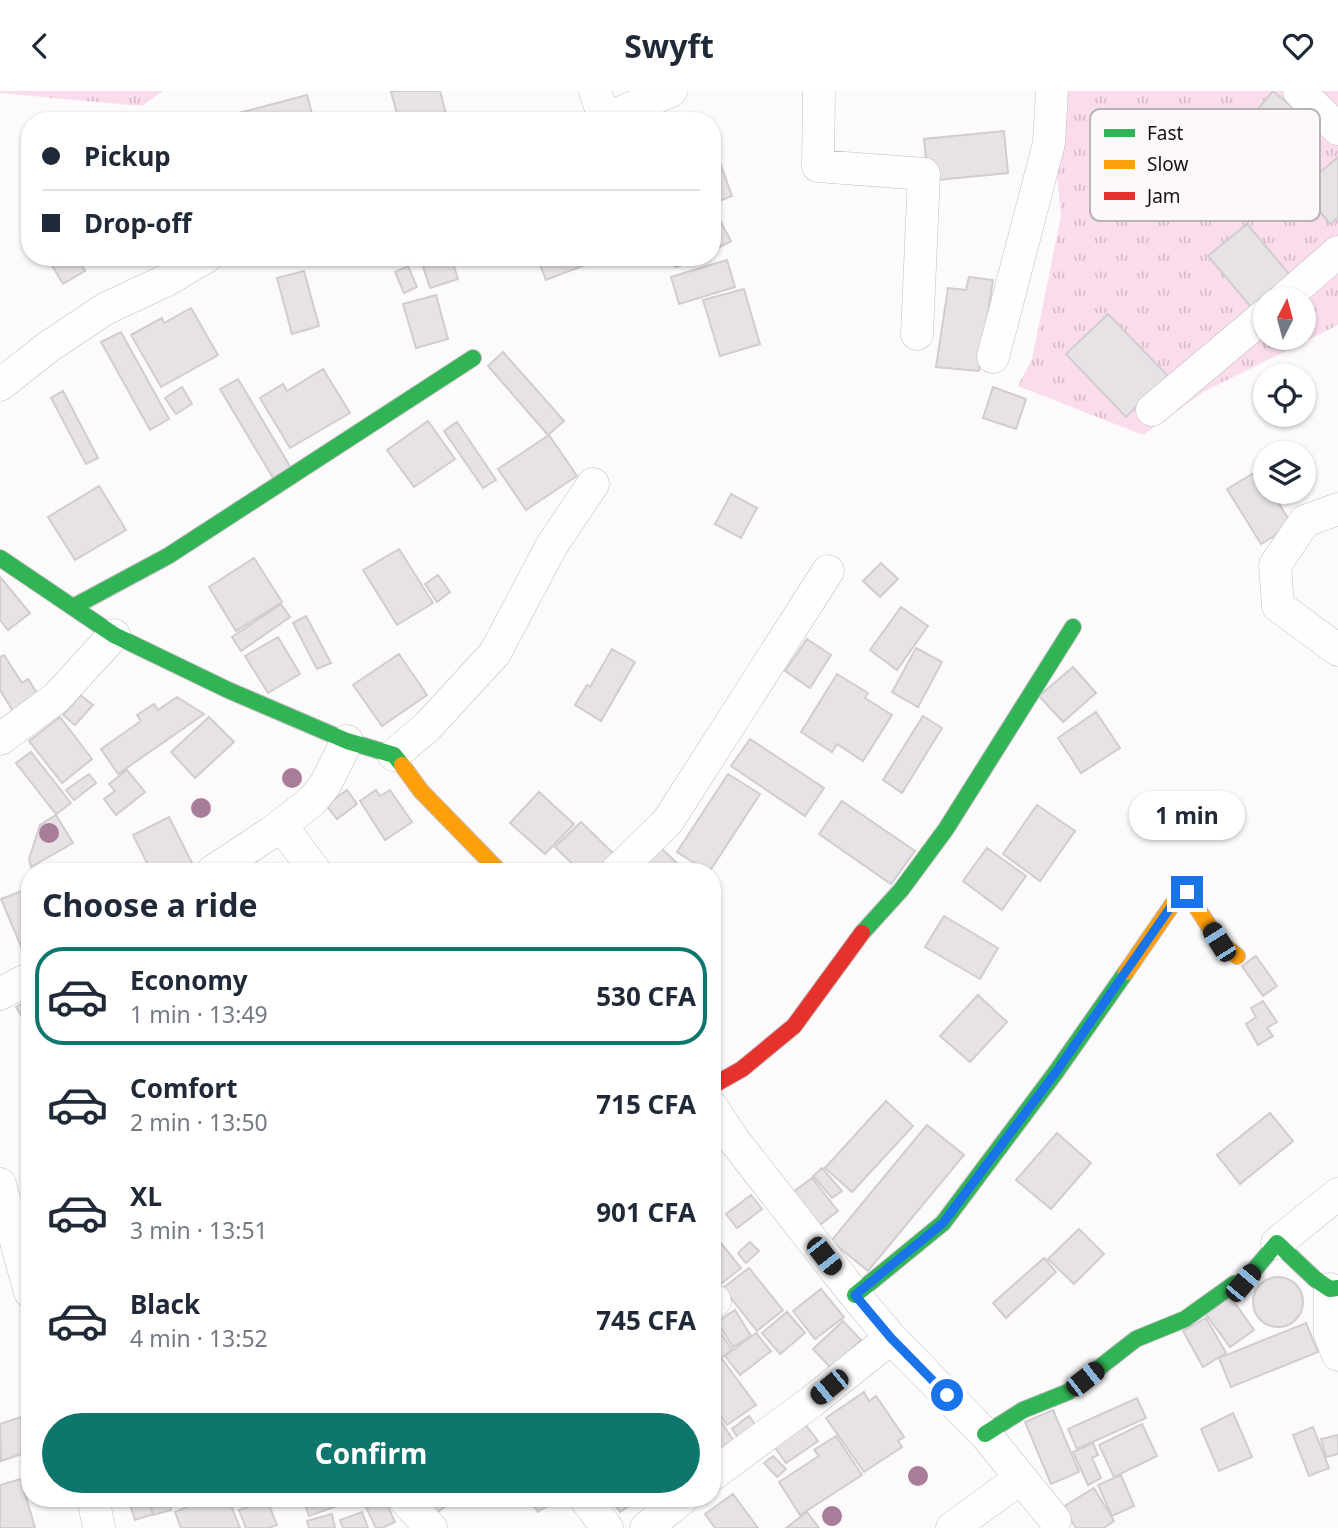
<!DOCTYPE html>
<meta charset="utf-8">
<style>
:root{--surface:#fff;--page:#f6f6f7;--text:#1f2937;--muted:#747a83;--line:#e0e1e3;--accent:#0f766e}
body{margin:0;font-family:"Noto Sans",sans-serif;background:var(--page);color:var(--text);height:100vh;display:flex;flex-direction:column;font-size:26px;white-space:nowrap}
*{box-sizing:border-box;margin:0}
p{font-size:23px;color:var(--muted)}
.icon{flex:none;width:38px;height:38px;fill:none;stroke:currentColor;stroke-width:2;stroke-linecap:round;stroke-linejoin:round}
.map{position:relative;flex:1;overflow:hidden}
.side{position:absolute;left:21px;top:772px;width:700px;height:644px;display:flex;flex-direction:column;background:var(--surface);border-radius:28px;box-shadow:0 2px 5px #0004}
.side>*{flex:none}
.hud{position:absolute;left:21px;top:21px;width:700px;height:154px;border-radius:28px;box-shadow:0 2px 5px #0004;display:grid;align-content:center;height:154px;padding:0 21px;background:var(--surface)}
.needle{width:46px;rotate:6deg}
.tools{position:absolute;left:1253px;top:196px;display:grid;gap:14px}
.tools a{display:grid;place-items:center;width:63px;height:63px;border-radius:50%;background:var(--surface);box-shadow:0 2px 5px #0004;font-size:35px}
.end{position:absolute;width:32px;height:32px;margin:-16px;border:9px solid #1a73e8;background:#fff;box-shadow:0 0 0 4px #fff}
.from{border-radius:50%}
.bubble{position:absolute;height:49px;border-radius:24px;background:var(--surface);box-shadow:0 2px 5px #0004;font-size:23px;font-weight:700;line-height:49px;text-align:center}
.car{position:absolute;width:21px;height:42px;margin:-21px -10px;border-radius:9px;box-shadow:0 0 5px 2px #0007;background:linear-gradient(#222 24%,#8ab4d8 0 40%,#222 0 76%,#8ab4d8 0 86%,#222 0)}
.hud b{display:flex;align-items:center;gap:24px;height:66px;font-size:26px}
.hud b+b{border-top:2px solid var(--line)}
.hud i{width:18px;height:18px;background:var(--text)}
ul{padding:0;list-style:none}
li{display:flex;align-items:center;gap:21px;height:98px;margin:0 14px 10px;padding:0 7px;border:4px solid transparent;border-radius:28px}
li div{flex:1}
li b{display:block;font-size:26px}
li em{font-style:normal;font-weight:700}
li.active{border-color:var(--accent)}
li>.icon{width:63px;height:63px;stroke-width:1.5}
h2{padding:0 21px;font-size:32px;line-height:84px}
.action{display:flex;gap:14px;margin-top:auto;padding:14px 21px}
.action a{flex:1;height:80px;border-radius:42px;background:var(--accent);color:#fff;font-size:28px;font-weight:700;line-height:80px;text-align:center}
header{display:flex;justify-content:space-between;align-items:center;height:91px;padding:0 21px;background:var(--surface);font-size:32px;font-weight:700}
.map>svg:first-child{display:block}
</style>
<header><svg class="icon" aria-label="back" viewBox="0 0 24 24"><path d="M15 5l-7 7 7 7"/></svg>Swyft<svg class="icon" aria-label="heart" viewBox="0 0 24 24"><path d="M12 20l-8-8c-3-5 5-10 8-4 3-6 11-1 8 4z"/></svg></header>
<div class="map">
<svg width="1338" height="1437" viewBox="0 0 1338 1437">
<defs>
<pattern id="grass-tufts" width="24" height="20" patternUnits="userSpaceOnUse" patternTransform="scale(1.75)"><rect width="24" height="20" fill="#fbdced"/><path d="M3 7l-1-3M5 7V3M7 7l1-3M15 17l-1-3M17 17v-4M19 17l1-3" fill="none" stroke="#d6bcca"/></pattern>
</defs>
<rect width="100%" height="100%" fill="#fcfafb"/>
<path fill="url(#grass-tufts)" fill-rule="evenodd" d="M0,0H163L142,15L0,2Z
M1049,0H1338V234L1205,300L1143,344L1018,295L1032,268L1061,125ZM1265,208H1304V247H1265Z"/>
<path fill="#e7e2e5" stroke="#d1cdcf" stroke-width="2" d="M395,0H440L448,30H399L391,1Z
M1273,0L1314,34L1279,76L1238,41Z
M307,4L314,30H237L235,23Z
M1004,40L1008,82L928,90L924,48Z
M1338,66V127L1330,133L1301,97Z
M719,69L732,105L712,113V72Z
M716,122L731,150L712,160V124Z
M1247,133L1290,184L1251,216L1208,165Z
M47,166H77L85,180L63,193Z
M420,166H451L458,188L430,197Z
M537,166H606L546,189Z
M672,166H699L700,169L675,176Z
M727,169L735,196L679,213L671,186Z
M408,175L417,196L404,202L395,181Z
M304,180L319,235L292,243L277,187Z
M969,186L993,189L979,280L936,276L948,197L966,199Z
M744,198L760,253L720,265L703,209Z
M436,204L448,248L416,257L403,213Z
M191,217L218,264L161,296L131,244L162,227L164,232Z
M1108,223L1168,285L1126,326L1066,263Z
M121,241L169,328L150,339L101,251Z
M503,261L564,330L548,344L488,275Z
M323,278L350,322L290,357L260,307L283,293L287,300Z
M238,288L291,377L273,387L220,298Z
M182,296L192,313L176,323L165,307Z
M993,296L1026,308L1016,338L983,327Z
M63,300L98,367L86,373L51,307Z
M428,330L455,368L414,396L387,359Z
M457,331L496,389L483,397L444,340Z
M549,344L577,385L526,419L498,378Z
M1259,379L1265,390V401H1272L1292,434L1261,453L1227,398Z
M99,395L126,439L75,469L48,426Z
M731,403L757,417L741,447L715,433Z
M399,458L433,512L397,534L363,479Z
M254,467L282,511L236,540L209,496Z
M881,472L898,488L880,506L863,490Z
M438,484L450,501L437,511L425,493Z
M0,486L30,522L8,539L0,529Z
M281,513L290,526L241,560L232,546Z
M901,516L928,535L897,579L870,559Z
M306,525L331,572L317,578L293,532Z
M278,546L300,583L268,602L245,565Z
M807,548L831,564L810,597L785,580Z
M916,557L942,571L918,616L892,601Z
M612,558L635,571L601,630L575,614L587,594L590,596Z
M399,563L427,604L382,635L353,594Z
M4,564L22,592L28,588L39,605L17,627L0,599V566Z
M1073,576L1096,602L1063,631L1039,605Z
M837,583L868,602L865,607L892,624L863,670L837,653L832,661L801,641Z
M80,604L93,614L75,634L63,624Z
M177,606L204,623L118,683L101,658L141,630L137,624L154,613L158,619Z
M1096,621L1120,657L1081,682L1058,647Z
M923,625L942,637L902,702L883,689Z
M60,626L92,668L62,692L29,650Z
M209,626L234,651L195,687L171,661Z
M750,648L824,697L805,725L731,675Z
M31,661L71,712L56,723L16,672Z
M127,679L145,701L116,724L104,708L115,700L109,693Z
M89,683L96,692L74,709L66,699Z
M728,683L760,703L710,780H707L677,761Z
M347,699L357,713L337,728L326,714Z
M376,699L380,705L390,699L412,731L385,749L360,710Z
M539,701L574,733L545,763L510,732Z
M842,710L915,760L891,793L819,743Z
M1037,714L1075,740L1040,790L1003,763Z
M56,724L73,752L31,776L29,768L40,734Z
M169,726L194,776L184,780H151L133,744Z
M581,731L616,765L600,780H580L555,756Z
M661,757L680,775L675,780H640Z
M987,757L1026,785L1002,819L963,790Z
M30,797V863L25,865L1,808Z
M944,825L998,857L980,888L925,856Z
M1256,865L1277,895L1263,905L1242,875Z
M978,904L1007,931L970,971L940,945Z
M30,908V939L16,916Z
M1263,910L1277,931L1267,937L1273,945L1258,954L1246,933L1256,926L1251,917Z
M886,1010L913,1035L852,1101L825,1077Z
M1270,1022L1293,1050L1240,1093L1217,1064Z
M927,1034L964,1064L868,1180L831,1150Z
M1057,1042L1091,1072L1051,1118L1016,1089Z
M822,1077L842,1100L832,1107L813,1085Z
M812,1087L838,1120L817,1136L792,1102Z
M751,1104L762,1118L737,1137L726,1123Z
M1079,1138L1104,1163L1074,1193L1048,1168Z
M712,1141L741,1177L718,1195L712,1187Z
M750,1151L759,1160L746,1172L738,1162Z
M1044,1167L1056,1181L1006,1227L993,1212Z
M749,1177L783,1219L757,1240L723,1197Z
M1253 1211a25 25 0 1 1 50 0a25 25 0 1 1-50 0Z
M821,1198L844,1226L815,1248L793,1220Z
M1230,1205L1254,1239L1230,1256L1205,1222Z
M735,1219L751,1245L733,1256L717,1231Z
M787,1221L805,1242L780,1263L762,1242Z
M1206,1227L1226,1262L1203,1276L1183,1240Z
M843,1230L861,1249L831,1277L813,1258Z
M1306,1232L1318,1261L1231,1296L1219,1267Z
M715,1234L732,1259L712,1273V1235Z
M756,1242L771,1260L740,1284L725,1265Z
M722,1268L756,1314L727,1334L712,1314V1275Z
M864,1301L869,1310L876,1305L904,1346L898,1350L902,1356L864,1381L826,1327Z
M1137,1307L1146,1327L1077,1358L1068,1338Z
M712,1317L733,1349L712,1363Z
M1053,1319L1079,1381L1051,1393L1025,1331Z
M1233,1322L1252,1366L1219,1380L1201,1338Z
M30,1323V1360L1,1370L0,1333Z
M749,1325L759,1339L742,1352L732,1338Z
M805,1333L818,1350L786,1372L774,1355Z
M1142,1333L1157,1365L1114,1386L1099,1354Z
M1313,1336L1329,1377L1309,1385L1293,1344Z
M1338,1344V1363L1326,1366L1321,1348Z
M836,1345L862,1384L800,1424L779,1391L819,1365L814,1359Z
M1093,1352L1098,1364L1092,1367L1101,1387L1088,1394L1073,1361Z
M773,1365L786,1378L777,1386L764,1372Z
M1121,1384L1134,1415L1112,1425L1098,1394Z
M21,1388L35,1437H0V1394Z
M1094,1397L1114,1430L1104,1437H1076L1063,1416Z
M733,1403L758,1437H715L705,1423Z
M128,1407H148L153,1423L135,1429Z
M148,1407H167L171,1419L153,1424Z
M208,1407H228L240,1437H181L175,1421Z
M303,1407H355L356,1408L309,1425Z
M370,1407H384L395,1431L382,1437H376L363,1410Z
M425,1407H457L436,1422Z
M528,1407H560L538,1421Z
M610,1407H640L620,1421Z
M267,1409L277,1434L269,1437H246L239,1419Z
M362,1421L368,1437H343L340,1429Z
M807,1421L819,1437H786Z
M332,1423L335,1437H309L307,1430Z"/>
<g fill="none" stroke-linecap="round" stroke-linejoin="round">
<g stroke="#c2bec0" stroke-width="33">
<path id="street" d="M595,0L605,30
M819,0L818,75L924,83L917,243
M1299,0L1338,38
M600,30L671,0
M1284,208L1338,161
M993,266L1049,52L1052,0
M0,294L48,256L105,218L167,189L206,166
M1152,319L1265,224
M1338,418L1305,430L1275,474L1278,515L1338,559
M0,648L56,607L114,544
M394,664L428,635L495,562L552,454L593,393
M281,734L315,780
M213,780L272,741L312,710L325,694L347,650
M617,780L668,730L828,480
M0,903L30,887
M712,1016L733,1048L855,1204L891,1247L985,1343L1055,1429
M0,1093L30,1201
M1277,1152L1338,1103
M1330,1198V1243L1338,1264
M712,1212L715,1210
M712,1384L811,1311L891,1247
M93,1407L99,1437
M403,1407L431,1437
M585,1407L607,1437
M646,1437L683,1407
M952,1437L1021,1387"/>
</g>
<g stroke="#c2bec0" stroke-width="18">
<path id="fast" d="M0,467L114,544L228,599L347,650L394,664L402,674
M73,516L168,465L473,267
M862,842L901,799L946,738L1073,536
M855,1204L943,1132L1056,981L1126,881
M985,1343L1023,1319L1068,1301L1136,1248L1185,1228L1234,1193L1243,1192L1277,1152L1315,1188L1330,1198L1338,1197"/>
</g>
<g stroke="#c2bec0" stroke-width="18">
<path id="slow" d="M402,674L421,700L499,780
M1126,881L1172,814L1187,801L1219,851L1237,865"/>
</g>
<g stroke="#c2bec0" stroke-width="18">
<path id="jam" d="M712,995L742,978L794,935L862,842"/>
</g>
<use href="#street" stroke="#fffefe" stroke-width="32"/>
<use href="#fast" stroke="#30b455" stroke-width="16"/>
<use href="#slow" stroke="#ff9f0a" stroke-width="16"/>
<use href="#jam" stroke="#e5322d" stroke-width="16"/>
</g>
<g fill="#a87d99">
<circle cx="292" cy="687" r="10"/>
<circle cx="201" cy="717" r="10"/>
<circle cx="49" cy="742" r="10"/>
<circle cx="918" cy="1385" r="10"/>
<circle cx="832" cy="1425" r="10"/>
</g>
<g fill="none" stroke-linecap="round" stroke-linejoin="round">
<path stroke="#1a73e8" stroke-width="9" d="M947,1304L891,1247L855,1204L943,1132L1056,981L1172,814L1187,801"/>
</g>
<rect x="1090" y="18" width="230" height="112" rx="10" fill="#fdf9fb" stroke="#b8b3b6" stroke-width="2"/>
<rect x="1104" y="38" width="31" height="8" fill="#30b455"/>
<rect x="1104" y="69" width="31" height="9" fill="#ff9f0a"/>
<rect x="1104" y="101" width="31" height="8" fill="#e5322d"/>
<g font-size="19" fill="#171114">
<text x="1147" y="49">Fast</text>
<text x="1147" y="80">Slow</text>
<text x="1147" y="112">Jam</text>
</g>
</svg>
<div class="tools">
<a><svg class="needle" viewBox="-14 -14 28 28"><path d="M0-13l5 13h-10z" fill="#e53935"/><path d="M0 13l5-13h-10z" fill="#747a83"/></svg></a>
<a><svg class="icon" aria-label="locate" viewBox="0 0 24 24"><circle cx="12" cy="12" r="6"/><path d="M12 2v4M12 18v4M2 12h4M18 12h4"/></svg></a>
<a><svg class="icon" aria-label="layers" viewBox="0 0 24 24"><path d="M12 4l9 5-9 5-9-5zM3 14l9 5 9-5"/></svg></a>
</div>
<i class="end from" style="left:947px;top:1304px"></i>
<i class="end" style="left:1187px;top:801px"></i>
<div class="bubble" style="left:1129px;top:700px;width:116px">1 min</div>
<i class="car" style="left:1219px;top:851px;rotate:328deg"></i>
<i class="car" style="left:824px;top:1165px;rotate:142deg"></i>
<i class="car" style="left:1243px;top:1192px;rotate:40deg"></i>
<i class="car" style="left:1085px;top:1288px;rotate:52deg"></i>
<i class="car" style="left:829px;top:1296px;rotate:231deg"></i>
<div class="hud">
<b><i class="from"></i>Pickup</b>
<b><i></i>Drop-off</b>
</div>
<section class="side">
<h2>Choose a ride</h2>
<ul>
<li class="active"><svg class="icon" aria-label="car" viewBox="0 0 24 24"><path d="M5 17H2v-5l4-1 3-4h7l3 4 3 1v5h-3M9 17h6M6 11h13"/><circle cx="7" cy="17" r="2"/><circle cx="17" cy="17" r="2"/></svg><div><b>Economy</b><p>1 min · 13:49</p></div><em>530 CFA</em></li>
<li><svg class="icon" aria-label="car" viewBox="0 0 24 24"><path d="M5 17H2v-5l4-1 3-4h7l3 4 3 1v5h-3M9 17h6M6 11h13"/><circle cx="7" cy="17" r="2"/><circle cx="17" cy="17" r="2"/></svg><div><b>Comfort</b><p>2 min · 13:50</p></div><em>715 CFA</em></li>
<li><svg class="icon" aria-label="car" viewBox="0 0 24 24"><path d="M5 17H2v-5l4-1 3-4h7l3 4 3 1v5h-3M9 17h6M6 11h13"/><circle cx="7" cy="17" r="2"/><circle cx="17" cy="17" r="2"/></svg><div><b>XL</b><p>3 min · 13:51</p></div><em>901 CFA</em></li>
<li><svg class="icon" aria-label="car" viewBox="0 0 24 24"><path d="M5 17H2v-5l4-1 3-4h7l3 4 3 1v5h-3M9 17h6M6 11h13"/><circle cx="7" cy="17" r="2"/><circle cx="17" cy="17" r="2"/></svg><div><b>Black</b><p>4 min · 13:52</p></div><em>745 CFA</em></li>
</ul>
<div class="action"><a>Confirm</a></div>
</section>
</div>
